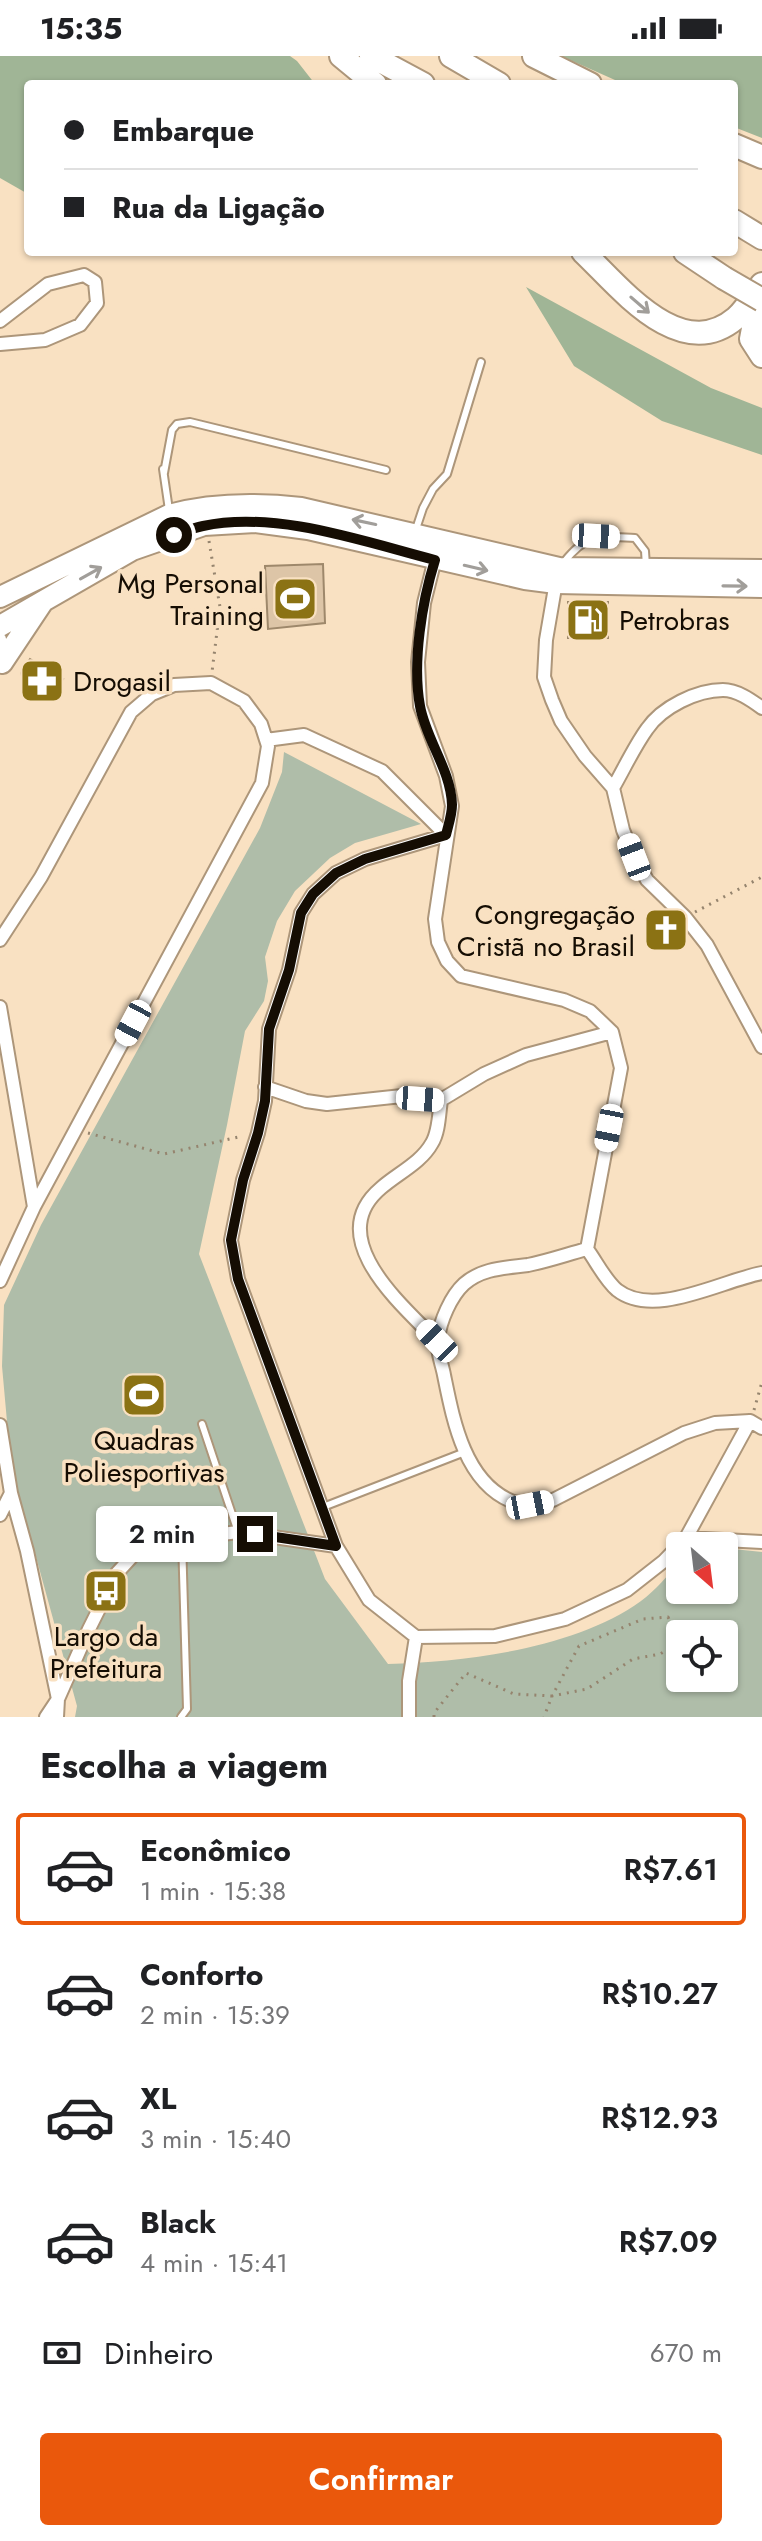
<!DOCTYPE html>
<html lang="pt">
<meta charset="utf-8">
<style>
:root{--surface:#fff;--page:#f6f6f6;--text:#202124;--muted:#757577;--line:#e0e0e0;--accent:#ea580c}
body{margin:0;font-family:Jost,sans-serif;background:var(--page);color:var(--text);height:100vh;display:flex;flex-direction:column;font-size:30px;white-space:nowrap}
*{box-sizing:border-box;margin:0}
p{font-size:26px;color:var(--muted)}
.icon{flex:none;width:44px;height:44px;fill:none;stroke:currentColor;stroke-width:2;stroke-linecap:round;stroke-linejoin:round}
.map{position:relative;height:1661px;overflow:hidden}
.panel{display:flex;flex-direction:column;background:var(--surface);flex:1}
.panel>*{flex:none}
.hud{position:absolute;left:24px;top:24px;width:714px;height:176px;border-radius:8px;box-shadow:0 2px 6px #0004;display:grid;align-content:center;height:176px;padding:0 40px;background:var(--surface)}
.needle{width:52px;rotate:152deg}
.controls{position:absolute;left:666px;top:1476px;display:grid;gap:16px}
.controls a{display:grid;place-items:center;width:72px;height:72px;border-radius:8px;background:var(--surface);box-shadow:0 2px 6px #0004;font-size:40px}
.end{position:absolute;width:36px;height:36px;margin:-18px;border:10px solid #150d03;background:#fff;box-shadow:0 0 0 4px #fff}
.from{border-radius:50%}
.bubble{position:absolute;height:56px;border-radius:8px;background:var(--surface);box-shadow:0 2px 6px #0004;font-size:26px;font-weight:600;line-height:56px;text-align:center}
.car{position:absolute;width:24px;height:48px;margin:-24px -12px;border-radius:10px;box-shadow:0 0 6px 2px #0007;background:linear-gradient(#fff 24%,#345 0 40%,#fff 0 76%,#345 0 86%,#fff 0)}
.hud b{display:flex;align-items:center;gap:28px;height:76px;font-size:30px}
.hud b+b{border-top:2px solid var(--line)}
.hud i{width:20px;height:20px;background:var(--text)}
ul{padding:0;list-style:none}
li{display:flex;align-items:center;gap:24px;height:112px;margin:0 16px 12px;padding:0 24px;border:4px solid transparent;border-radius:8px}
li div{flex:1}
li b{display:block;font-size:30px}
li em{font-style:normal;font-weight:600}
li.selected{border-color:var(--accent)}
li>.icon{width:72px;height:72px;stroke-width:1.5}
h2{padding:0 40px;font-size:36px;line-height:96px}
.pay{display:flex;align-items:center;gap:20px;height:88px;padding:0 40px;font-size:30px}
.pay p{margin-inline-start:auto}
.action{display:flex;gap:16px;margin-top:auto;padding:16px 40px}
.action a{flex:1;height:92px;border-radius:8px;background:var(--accent);color:#fff;font-size:32px;font-weight:600;line-height:92px;text-align:center}
.status{display:flex;justify-content:space-between;align-items:center;height:56px;padding:0 40px;background:var(--surface);direction:ltr}
.status svg{height:22px;fill:currentColor}
.map>svg:first-child{display:block}
</style>
<div class="status"><b>15:35</b><svg viewBox="0 0 49 12"><path d="M0 12V9h3v3zM5 12V6h3v6zM10 12V3h3v9zM15 12V0h3v12zM26 1h20v11H26zM47 4h2v5h-2z"/></svg></div>
<div class="map">
<svg width="762" height="1661" viewBox="0 0 762 1661">
<rect width="100%" height="100%" fill="#f9e1c2"/>
<path fill="#afbda9" fill-rule="evenodd" d="M284,696L421,768L355,787L330,802L295,835L277,865L265,901L268,925L264,945L245,975L227,1069L199,1198L325,1523L388,1608C468,1606 576,1592 641,1545C656,1534 668,1519 680,1505V1534H724V1492L762,1496V1661H75L77,1650L11,1410L2,1310L4,1249L41,1169L260,772L282,716ZM680,1578H724V1622H680Z"/>
<path fill="#a0b596" d="M0,0H290L297,5L315,28H28V138L0,122Z
M561,0H762V82L734,71V28H624Z
M526,231L711,332L762,352V399L662,365L574,310Z"/>
<path fill="#ddc5a7" stroke="#9e886b" stroke-width="2" d="M323,508L325,567L268,573L265,510Z
M568,546H608V582H568Z
M30,603L63,623L49,642L25,628L21,617Z"/>
<g fill="none" stroke-linecap="round" stroke-linejoin="round">
<g stroke="#ad967a" stroke-width="10">
<path id="lane" d="M163,413L169,454
M164,417L172,374L177,368L190,366L386,414
M415,476L423,452L433,433L447,418L481,306
M564,506C588,476 599,480 635,482L645,495L646,510
M202,1368L238,1476
M323,1451L465,1396
M181,1661L187,1653L182,1483"/>
</g>
<g stroke="#ad967a" stroke-width="16">
<path id="street" d="M0,265L48,228L84,219L95,226L97,247L80,269L45,284L0,288
M436,499L424,547L418,606L420,650L446,720L452,750L435,863L438,886L447,905L461,920L564,944L590,955L612,976L621,1012L587,1193C596,1205 605,1224 617,1234C654,1263 720,1225 762,1217
M557,520L546,584L544,621L552,644L561,665L585,700L613,732L623,774L634,801L647,824L685,861L707,889L762,991
M0,583L2,605
M266,684L304,679L382,715L446,779
M613,732C624,713 634,691 647,673C662,651 697,634 723,634C737,634 751,644 762,652
M446,779L365,803L336,817L313,838L301,857L289,914L269,973L265,1045L258,1077L243,1124L231,1184L238,1223L336,1490L369,1544L416,1581L495,1580L565,1563L627,1534L664,1505L686,1482L750,1365
M0,884L41,821L131,656L152,638L174,629L211,627L244,645L261,668L268,690L262,727L34,1151
M0,951L34,1151L0,1225
M265,1031L306,1045L327,1048L402,1040L441,1044
M441,1044L484,1018L526,999L612,976
M587,1193C568,1198 548,1205 528,1209C505,1212 482,1212 464,1228C451,1240 440,1265 438,1283C436,1294 442,1308 444,1319C453,1363 464,1425 511,1445C525,1451 538,1447 553,1444L684,1377L715,1367L750,1365L762,1372
M437,1285C402,1249 322,1182 381,1132C398,1117 421,1107 432,1087C439,1076 439,1057 441,1044
M0,1369L11,1437L27,1495L58,1643L57,1661
M0,1459L11,1437
M686,1482L762,1486
M46,1661L58,1643L89,1573L117,1517L137,1495L182,1483L238,1476L336,1490
M409,1661V1625L416,1581"/>
</g>
<g stroke="#ad967a" stroke-width="24">
<path id="primary" d="M0,541L169,459C213,447 256,447 301,452L559,512L762,514
M0,570L132,494L204,469L255,466L308,473L525,523L556,527L762,531
M2,607L42,547"/>
</g>
<g stroke="#ad967a" stroke-width="26">
<path id="highway" d="M341,0L375,28
M371,0L423,28
M451,0L499,28
M534,0L590,28
M734,89L762,101
M734,165L762,182
M583,196C620,231 680,309 736,262C746,253 754,239 762,228
M685,196L724,222
M762,250L755,262L751,283L762,300"/>
</g>
<path stroke="#95846e" stroke-width="3" stroke-dasharray="2 6" stroke-linecap="butt" d="M209,485L220,551L212,616
M695,856L762,821
M88,1077L164,1098L243,1080
M754,1354L762,1326
M668,1561L680,1586L660,1598L633,1603L587,1633L552,1640L579,1590L643,1563Z
M434,1661V1657L466,1617L514,1638L552,1640L544,1661"/>
<use href="#lane" stroke="#fff" stroke-width="6"/>
<use href="#street" stroke="#fff" stroke-width="12"/>
<use href="#primary" stroke="#fff" stroke-width="20"/>
<use href="#highway" stroke="#fff" stroke-width="22"/>
<g stroke="#ad967a" stroke-width="26" stroke-linecap="butt">
<path id="highway-bridge" d="M724,222L762,244"/>
</g>
<use href="#highway-bridge" stroke="#fff" stroke-width="22"/>
</g>
<defs><path id="oneway-shaft" d="M-6 0H5M1.5-3L5.5 0L1.5 3" fill="none" stroke-width="1.6" stroke-linecap="round" stroke-linejoin="round" transform="scale(2)"/></defs>
<g stroke="#a19e9a">
<use href="#oneway-shaft" transform="translate(640 249) rotate(41)"/>
<use href="#oneway-shaft" transform="translate(364 466) rotate(-168)"/>
<use href="#oneway-shaft" transform="translate(476 512) rotate(13)"/>
<use href="#oneway-shaft" transform="translate(91 517) rotate(-29)"/>
<use href="#oneway-shaft" transform="translate(735 530) rotate(1)"/>
</g>
<g fill="none" stroke-linecap="round" stroke-linejoin="round">
<path stroke="#150d03" stroke-width="10" d="M174,479C183,476 193,472 203,470C276,454 365,486 435,504C422,546 412,606 420,650C426,684 451,714 452,749C452,759 448,770 446,779L365,803L336,817L313,838L301,857L289,914L269,973L265,1045L258,1077L243,1124L231,1184L238,1223L336,1490L255,1478"/>
</g>
<defs>
<g id="stadium-square" transform="scale(2.3)"><rect x="-9" y="-9" width="18" height="18" rx="4" fill="#8b7214" stroke="#f9e1c2"/><path d="M0-5a6.5 5 0 1 0 0 10a6.5 5 0 1 0 0-10ZM-3.5-1.8h7v3.6h-7Z" fill="#fff"/></g>
<g id="fuel-square" transform="scale(2.3)"><rect x="-9" y="-9" width="18" height="18" rx="4" fill="#8b7214" stroke="#f9e1c2"/><path d="M-5.5-6h7V0h2V4h1.3V-2.5L3-4.5l.8-.8L6-3V5H2.5V1h-1V6h-7ZM-4.2-4.7v3.2H.2V-4.7Z" fill="#fff"/></g>
<g id="pharmacy-square" transform="scale(2.3)"><rect x="-9" y="-9" width="18" height="18" rx="4" fill="#8b7214" stroke="#f9e1c2"/><path d="M-2-6h4v4h4v4h-4v4h-4v-4h-4v-4h4Z" fill="#fff"/></g>
<g id="church-square" transform="scale(2.3)"><rect x="-9" y="-9" width="18" height="18" rx="4" fill="#8b7214" stroke="#f9e1c2"/><path d="M-1.2-6h2.4v3.5h3.3v2.4h-3.3V6h-2.4V-.1h-3.3v-2.4h3.3Z" fill="#fff"/></g>
<g id="bus-square" transform="scale(2.3)"><rect x="-9" y="-9" width="18" height="18" rx="4" fill="#8b7214" stroke="#f9e1c2"/><path d="M-5-6H5V4H4V6H2V4H-2V6H-4V4H-5ZM-3.5-4V0h7V-4ZM-3.5 1.2v1.5H-2V1.2ZM2 1.2v1.5H3.5V1.2Z" fill="#fff"/></g>
</defs>
<g fill-rule="evenodd">
<use href="#stadium-square" x="295" y="543"/>
<use href="#fuel-square" x="588" y="564"/>
<use href="#pharmacy-square" x="42" y="625"/>
<use href="#church-square" x="666" y="874"/>
<use href="#stadium-square" x="144" y="1339"/>
<use href="#bus-square" x="106" y="1535"/>
</g>
<g text-anchor="middle" stroke-width="7" stroke-linejoin="round" paint-order="stroke">
<g font-size="28" fill="#150d03" stroke="#f9e1c2" text-anchor="end">
<text x="264" y="537">Mg Personal<tspan x="264" dy="32">Training</tspan></text>
<text x="619" y="574" text-anchor="start">Petrobras</text>
<text x="73" y="635" text-anchor="start">Drogasil</text>
<text x="635" y="868">Congregação<tspan x="635" dy="32">Cristã no Brasil</tspan></text>
<text x="144" y="1394" text-anchor="middle">Quadras<tspan x="144" dy="32">Poliesportivas</tspan></text>
<text x="106" y="1590" text-anchor="middle">Largo da<tspan x="106" dy="32">Prefeitura</tspan></text>
</g>
</g>
</svg>
<div class="controls">
<a><svg class="needle" viewBox="-14 -14 28 28"><path d="M0-13l5 13h-10z" fill="#e53935"/><path d="M0 13l5-13h-10z" fill="#757577"/></svg></a>
<a><svg class="icon" aria-label="locate" viewBox="0 0 24 24"><circle cx="12" cy="12" r="6"/><path d="M12 2v4M12 18v4M2 12h4M18 12h4"/></svg></a>
</div>
<i class="end from" style="left:174px;top:479px"></i>
<i class="end" style="left:255px;top:1478px"></i>
<div class="bubble" style="left:96px;top:1450px;width:132px">2 min</div>
<i class="car" style="left:596px;top:480px;rotate:93deg"></i>
<i class="car" style="left:634px;top:801px;rotate:339deg"></i>
<i class="car" style="left:133px;top:967px;rotate:208deg"></i>
<i class="car" style="left:420px;top:1043px;rotate:94deg"></i>
<i class="car" style="left:609px;top:1072px;rotate:191deg"></i>
<i class="car" style="left:437px;top:1285px;rotate:316deg"></i>
<i class="car" style="left:530px;top:1449px;rotate:79deg"></i>
<div class="hud">
<b><i class="from"></i>Embarque</b>
<b><i></i>Rua da Ligação</b>
</div>
</div>
<section class="panel">
<h2>Escolha a viagem</h2>
<ul>
<li class="selected"><svg class="icon" aria-label="car" viewBox="0 0 24 24"><path d="M5 17H2v-5l4-1 3-4h7l3 4 3 1v5h-3M9 17h6M6 11h13"/><circle cx="7" cy="17" r="2"/><circle cx="17" cy="17" r="2"/></svg><div><b>Econômico</b><p>1 min · 15:38</p></div><em>R$7.61</em></li>
<li><svg class="icon" aria-label="car" viewBox="0 0 24 24"><path d="M5 17H2v-5l4-1 3-4h7l3 4 3 1v5h-3M9 17h6M6 11h13"/><circle cx="7" cy="17" r="2"/><circle cx="17" cy="17" r="2"/></svg><div><b>Conforto</b><p>2 min · 15:39</p></div><em>R$10.27</em></li>
<li><svg class="icon" aria-label="car" viewBox="0 0 24 24"><path d="M5 17H2v-5l4-1 3-4h7l3 4 3 1v5h-3M9 17h6M6 11h13"/><circle cx="7" cy="17" r="2"/><circle cx="17" cy="17" r="2"/></svg><div><b>XL</b><p>3 min · 15:40</p></div><em>R$12.93</em></li>
<li><svg class="icon" aria-label="car" viewBox="0 0 24 24"><path d="M5 17H2v-5l4-1 3-4h7l3 4 3 1v5h-3M9 17h6M6 11h13"/><circle cx="7" cy="17" r="2"/><circle cx="17" cy="17" r="2"/></svg><div><b>Black</b><p>4 min · 15:41</p></div><em>R$7.09</em></li>
</ul>
<div class="pay"><svg class="icon" aria-label="cash" viewBox="0 0 24 24"><path d="M3 7h18v10H3z"/><circle cx="12" cy="12" r="2"/></svg>Dinheiro<p>670 m</p></div>
<div class="action"><a>Confirmar</a></div>
</section>
